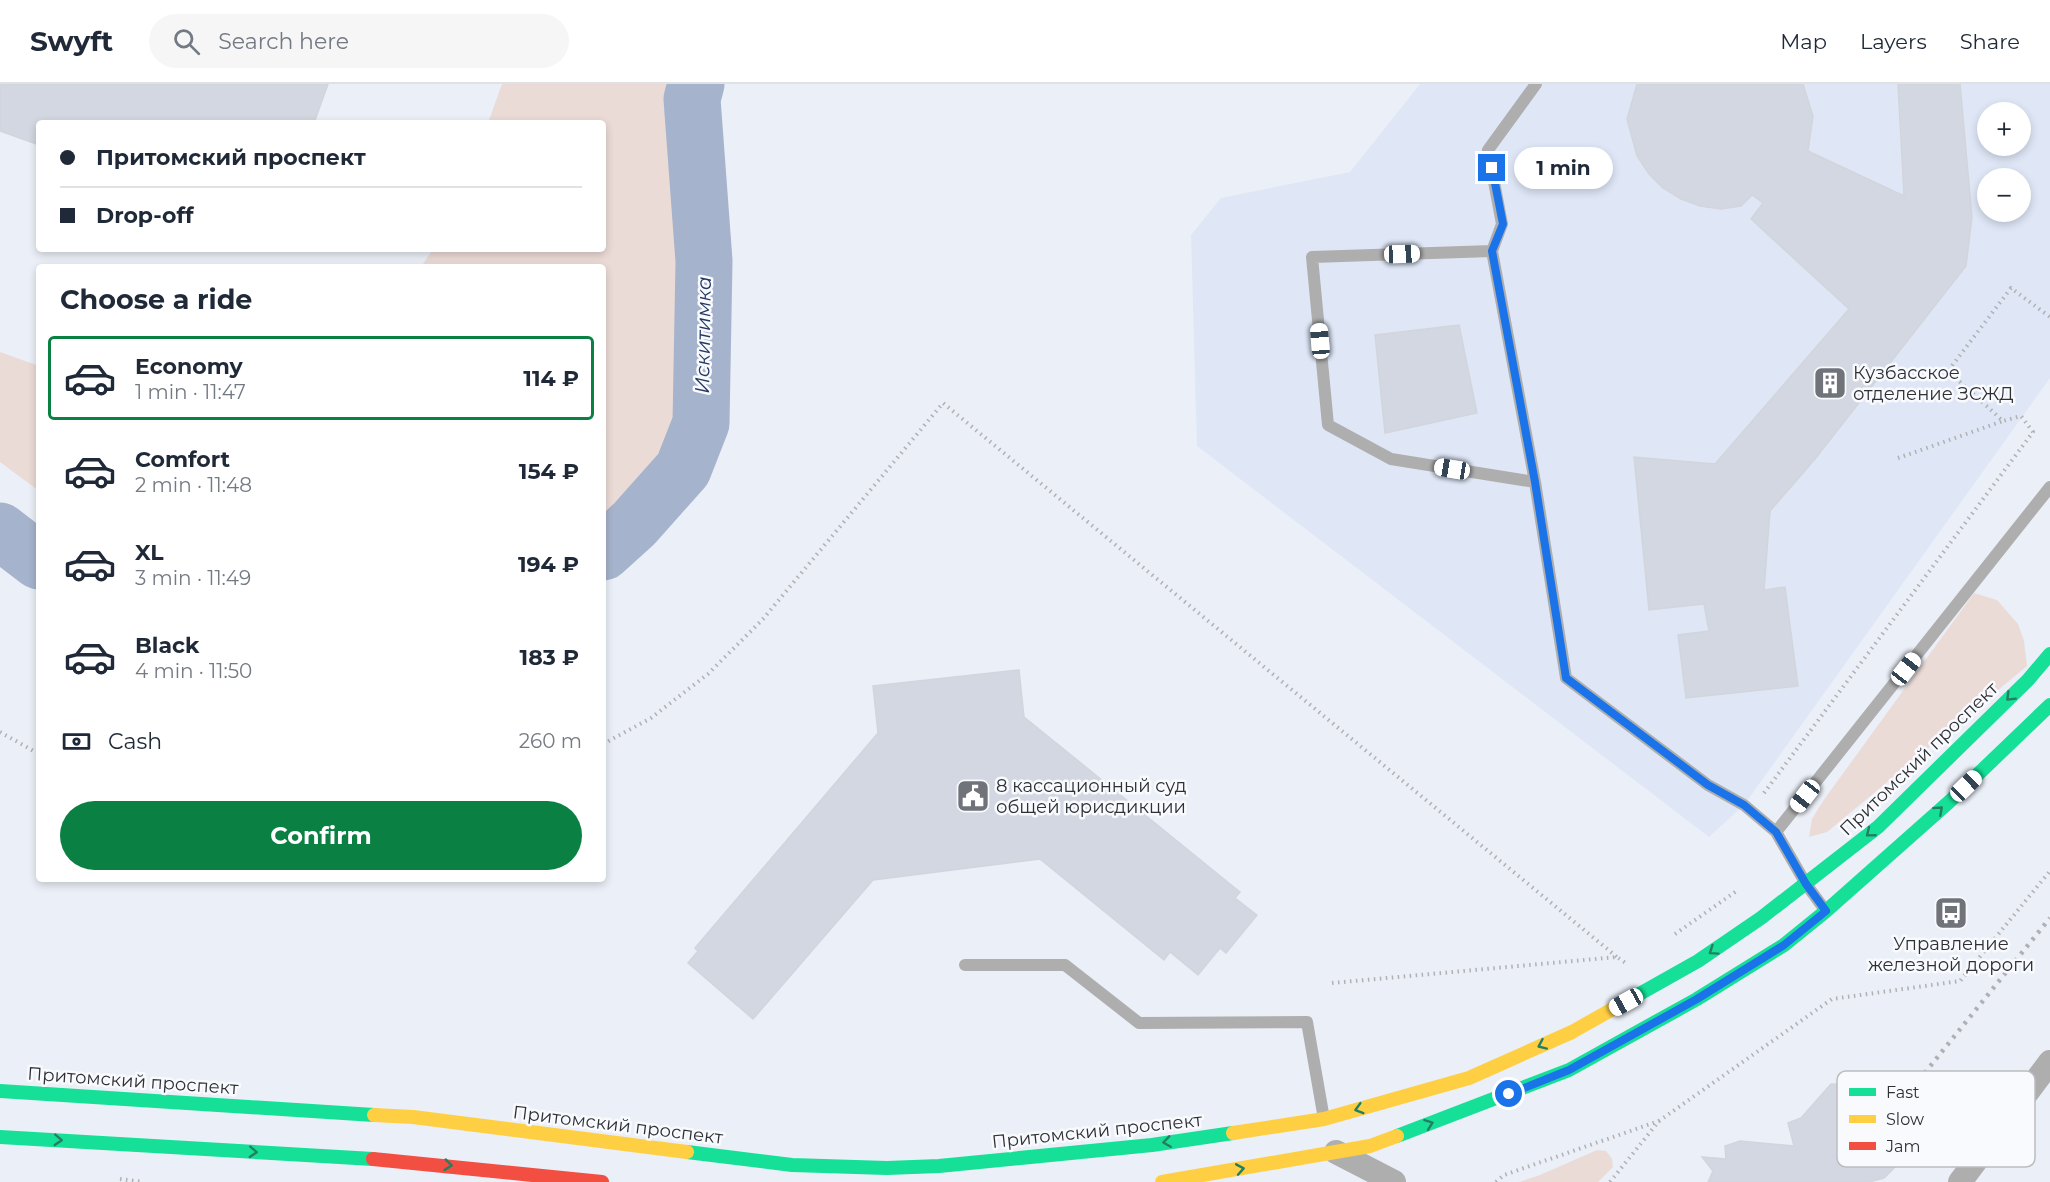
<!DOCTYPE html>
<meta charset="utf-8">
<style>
:root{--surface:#fff;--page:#f6f6f7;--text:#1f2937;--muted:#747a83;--line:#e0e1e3;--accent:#0b8043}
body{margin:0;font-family:Montserrat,sans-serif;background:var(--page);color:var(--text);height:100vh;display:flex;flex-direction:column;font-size:22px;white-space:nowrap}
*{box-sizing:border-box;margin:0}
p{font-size:20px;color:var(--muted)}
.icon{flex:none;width:33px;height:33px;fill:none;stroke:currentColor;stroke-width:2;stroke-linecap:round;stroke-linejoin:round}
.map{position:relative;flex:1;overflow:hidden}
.drawer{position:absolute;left:36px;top:180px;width:570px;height:618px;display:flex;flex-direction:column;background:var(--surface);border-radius:6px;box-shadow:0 3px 9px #0003}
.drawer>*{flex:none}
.hud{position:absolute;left:36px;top:36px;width:570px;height:132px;border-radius:6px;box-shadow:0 3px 9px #0003;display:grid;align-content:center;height:132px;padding:0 24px;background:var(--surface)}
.fabs{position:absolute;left:1977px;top:18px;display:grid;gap:12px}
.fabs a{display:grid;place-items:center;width:54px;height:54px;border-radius:50%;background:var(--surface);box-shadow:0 3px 9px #0003;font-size:30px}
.end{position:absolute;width:27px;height:27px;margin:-14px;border:8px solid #1a73e8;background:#fff;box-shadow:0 0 0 3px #fff}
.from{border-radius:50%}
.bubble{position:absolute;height:42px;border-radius:21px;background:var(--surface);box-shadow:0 3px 9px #0003;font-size:20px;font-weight:700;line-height:42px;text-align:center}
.car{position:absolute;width:18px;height:36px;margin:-18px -9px;border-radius:8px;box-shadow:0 0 4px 2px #0007;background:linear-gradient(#fff 24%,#345 0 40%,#fff 0 76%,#345 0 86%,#fff 0)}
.hud b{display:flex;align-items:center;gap:21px;height:57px;font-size:22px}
.hud b+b{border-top:2px solid var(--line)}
.hud i{width:15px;height:15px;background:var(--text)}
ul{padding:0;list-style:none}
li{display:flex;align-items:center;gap:18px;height:84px;margin:0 12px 9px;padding:0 12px;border:3px solid transparent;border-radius:6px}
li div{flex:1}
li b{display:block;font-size:22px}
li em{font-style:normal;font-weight:700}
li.selected{border-color:var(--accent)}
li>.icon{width:54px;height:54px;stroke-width:1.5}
h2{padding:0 24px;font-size:27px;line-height:72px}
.pay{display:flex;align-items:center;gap:15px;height:66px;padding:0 24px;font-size:22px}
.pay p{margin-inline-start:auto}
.action{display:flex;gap:12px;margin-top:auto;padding:12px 24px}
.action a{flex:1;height:69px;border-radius:36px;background:var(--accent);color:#fff;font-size:24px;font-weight:700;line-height:69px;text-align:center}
header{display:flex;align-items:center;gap:36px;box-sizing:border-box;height:84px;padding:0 30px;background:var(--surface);border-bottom:2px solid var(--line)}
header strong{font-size:28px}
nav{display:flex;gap:33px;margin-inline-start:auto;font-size:21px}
.search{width:420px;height:54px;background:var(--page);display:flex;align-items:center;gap:15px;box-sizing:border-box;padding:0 21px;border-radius:33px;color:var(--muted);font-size:22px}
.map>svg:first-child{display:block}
</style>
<header>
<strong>Swyft</strong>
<div class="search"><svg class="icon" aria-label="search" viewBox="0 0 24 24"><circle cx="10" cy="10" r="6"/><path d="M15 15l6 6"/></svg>Search here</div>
<nav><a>Map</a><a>Layers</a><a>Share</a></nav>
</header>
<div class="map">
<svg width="2050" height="1098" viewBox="0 0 2050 1098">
<rect width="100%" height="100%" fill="#ebeff7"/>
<path fill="#dfe7f7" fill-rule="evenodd" d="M1420,0H2050V294L1744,721L1709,753L1197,362L1191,151L1221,114L1350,88ZM1988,28H2020V62H1988ZM1988,94H2020V128H1988Z"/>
<path fill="#ebdbd7" d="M502,0H672L677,153L683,216L710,282L711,308L679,370L625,434L603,450V183H421L433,165H603V39H488Z
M0,268L39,282V407L0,378Z
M1974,509L1997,516L2018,540L2024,557L2027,582L1827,748L1809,753L1812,735L1823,717Z
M1597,1066L1606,1067L1612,1075L1613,1083L1598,1098H1519L1540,1091Z"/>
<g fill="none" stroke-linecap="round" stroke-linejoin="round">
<path stroke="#a6b3cc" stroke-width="57" d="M0,447L39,477
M603,468L634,440L683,385L701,339L704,177L692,15L696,0"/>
</g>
<path fill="#d2d7e1" stroke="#d2d5dc" stroke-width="1.5" d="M0,0H328L314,39H39V61L0,47Z
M1637,0H1803L1813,32L1808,67L1904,112L1898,0H1960L1972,133L1966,182L1815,375L1770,427L1764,506L1785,503L1798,602L1686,614L1678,551L1709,547L1704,520L1649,526L1634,373L1715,380L1849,225L1751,135L1763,119L1752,111L1741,122L1721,125L1700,122L1681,115L1663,104L1649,90L1637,72L1627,35Z
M1459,241L1477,329L1385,349L1375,251Z
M1019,586L1024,633L1240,808L1235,814L1257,831L1226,869L1220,864L1198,891L1170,868L1164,876L1040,775L873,796L753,935L688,879L698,867L695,864L878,649L873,602Z
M1831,1000L1867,1001L1900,1029L1905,1073L1884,1094L1869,1098H1708L1713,1087L1702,1073L1726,1075L1725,1062L1740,1057L1794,1062L1788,1039L1801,1034Z"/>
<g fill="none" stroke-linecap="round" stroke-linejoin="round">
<path stroke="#b1b1b3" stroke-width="4" stroke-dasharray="1.5 4.5" stroke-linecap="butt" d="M1898,374L2003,337
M0,648L39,670
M603,660L651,634L708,590L763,535L943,319L1617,873
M1764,709L2033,348L2021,332L2003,337L1948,287L2011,204L2050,233
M1675,850L1738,806
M1332,899L1617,873L1627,880
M120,1095L143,1098
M1496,1098L1504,1091L1659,1037
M1610,1098L1659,1037L1832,915L1960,897L2050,787"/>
<path stroke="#afaeae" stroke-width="12" d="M1536,0L1488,66L1502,140L1492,167L1535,398L1566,594L1708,701L1744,721L1776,748
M1492,167L1312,173L1328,341L1391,375L1535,398
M1825,826L1806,800L1776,748L2050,403
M965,881H1065L1139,939L1307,938L1324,1035"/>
<path stroke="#afaeae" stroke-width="24" d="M1336,1068L1394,1098
M1960,1098L2050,978"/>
<path stroke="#16e098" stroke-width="14" d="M1618,922L1698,877L1761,834L1878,743L2028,596L2050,570
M0,1007L374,1031
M1397,1052L1569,986L1697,915L1784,861L1826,827L1949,718L2050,621
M0,1053L373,1075
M687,1068L792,1081L887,1084L939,1082L1152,1061L1233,1049"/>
<path stroke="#ffcf43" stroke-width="14" d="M374,1031L413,1033L687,1068
M1233,1049L1324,1035L1469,994L1572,948L1618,922
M1162,1098L1370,1062L1397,1052"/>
<path stroke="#f24e42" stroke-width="14" d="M373,1075L602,1098"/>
<path stroke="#b0b0b4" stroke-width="4.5" stroke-dasharray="3 6" stroke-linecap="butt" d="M1919,996L2050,834"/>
</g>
<defs><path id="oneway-chevron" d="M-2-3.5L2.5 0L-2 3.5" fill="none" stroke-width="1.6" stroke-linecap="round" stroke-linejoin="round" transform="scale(1.5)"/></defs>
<g stroke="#237f62">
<use href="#oneway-chevron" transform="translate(2010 613) rotate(135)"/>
<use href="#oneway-chevron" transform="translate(1939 726) rotate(-42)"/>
<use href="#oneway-chevron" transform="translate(1870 749) rotate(141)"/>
<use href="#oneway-chevron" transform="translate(1713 867) rotate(146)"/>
<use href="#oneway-chevron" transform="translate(1542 961) rotate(156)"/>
<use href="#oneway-chevron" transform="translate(1359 1025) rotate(164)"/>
<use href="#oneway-chevron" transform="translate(1429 1040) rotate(-20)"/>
<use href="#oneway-chevron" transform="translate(58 1056) rotate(3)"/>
<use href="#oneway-chevron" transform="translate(1167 1058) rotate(172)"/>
<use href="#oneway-chevron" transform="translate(253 1068) rotate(3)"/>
<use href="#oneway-chevron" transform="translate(448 1081) rotate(6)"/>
<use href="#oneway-chevron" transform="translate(1240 1085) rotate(-10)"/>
</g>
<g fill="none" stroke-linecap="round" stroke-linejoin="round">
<path stroke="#1a73e8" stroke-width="8" d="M1492,84L1503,140L1492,167L1535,398L1566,594L1708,701L1744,721L1776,748L1806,800L1826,827L1784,861L1697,915L1569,986L1509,1010"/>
</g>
<defs>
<g id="building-square" transform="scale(1.725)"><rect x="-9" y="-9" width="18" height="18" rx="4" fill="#70737a" stroke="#f8fafd"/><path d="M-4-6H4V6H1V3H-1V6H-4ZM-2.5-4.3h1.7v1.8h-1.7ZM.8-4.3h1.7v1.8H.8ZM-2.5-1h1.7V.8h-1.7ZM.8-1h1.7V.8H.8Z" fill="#fff"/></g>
<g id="civic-square" transform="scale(1.725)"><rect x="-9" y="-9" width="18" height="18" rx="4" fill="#70737a" stroke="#f8fafd"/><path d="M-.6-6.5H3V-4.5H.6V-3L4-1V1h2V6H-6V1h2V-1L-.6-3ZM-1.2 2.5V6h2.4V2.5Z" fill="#fff"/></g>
<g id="bus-square" transform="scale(1.725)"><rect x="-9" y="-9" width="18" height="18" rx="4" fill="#70737a" stroke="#f8fafd"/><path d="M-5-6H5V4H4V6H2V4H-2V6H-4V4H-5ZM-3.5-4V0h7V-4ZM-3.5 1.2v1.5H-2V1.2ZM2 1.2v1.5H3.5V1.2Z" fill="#fff"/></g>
</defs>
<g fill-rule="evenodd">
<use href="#building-square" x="1830" y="299"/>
<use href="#civic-square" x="973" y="712"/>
<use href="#bus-square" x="1951" y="829"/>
</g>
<g text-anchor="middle" stroke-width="5" stroke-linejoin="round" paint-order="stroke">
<g font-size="18" fill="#2e3036" stroke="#f8fafd" text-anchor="start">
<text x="1853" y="295">Кузбасское<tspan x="1853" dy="21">отделение ЗСЖД</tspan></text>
<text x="996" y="708">8 кассационный суд<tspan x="996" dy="21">общей юрисдикции</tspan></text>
<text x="1951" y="866" text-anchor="middle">Управление<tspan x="1951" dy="21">железной дороги</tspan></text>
</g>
<g font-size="18" fill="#2e3036" stroke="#f8fafd">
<text transform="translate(1919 675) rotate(-44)" y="6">Притомский проспект</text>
<text transform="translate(133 997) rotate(4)" y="6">Притомский проспект</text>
<text transform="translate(618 1041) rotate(7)" y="6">Притомский проспект</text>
<text transform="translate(1097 1047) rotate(-6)" y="6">Притомский проспект</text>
</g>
<g font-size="20" font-style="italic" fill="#233763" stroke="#f8fafd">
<text transform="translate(703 251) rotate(-89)" y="7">Искитимка</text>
</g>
</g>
<rect x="1837" y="987" width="198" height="96" rx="9" fill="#f8fafd" stroke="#bbbdc1" stroke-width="1.5"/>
<rect x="1849" y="1004" width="27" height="8" fill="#16e098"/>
<rect x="1849" y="1031" width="27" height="8" fill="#ffcf43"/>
<rect x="1849" y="1058" width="27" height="8" fill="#f24e42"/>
<g font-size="16" fill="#2e3036">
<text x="1886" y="1014">Fast</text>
<text x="1886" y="1041">Slow</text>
<text x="1886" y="1068">Jam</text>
</g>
</svg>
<div class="fabs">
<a>+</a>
<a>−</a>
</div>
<i class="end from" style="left:1509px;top:1010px"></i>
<i class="end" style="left:1492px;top:84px"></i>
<div class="bubble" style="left:1514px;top:63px;width:99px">1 min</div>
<i class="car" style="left:1402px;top:170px;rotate:88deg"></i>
<i class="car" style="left:1320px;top:257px;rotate:355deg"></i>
<i class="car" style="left:1452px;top:385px;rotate:279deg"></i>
<i class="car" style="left:1906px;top:585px;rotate:38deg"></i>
<i class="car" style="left:1966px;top:702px;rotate:46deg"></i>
<i class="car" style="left:1805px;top:712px;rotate:218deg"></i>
<i class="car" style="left:1626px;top:918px;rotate:241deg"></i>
<div class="hud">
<b><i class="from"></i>Притомский проспект</b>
<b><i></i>Drop-off</b>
</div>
<section class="drawer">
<h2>Choose a ride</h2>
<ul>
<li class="selected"><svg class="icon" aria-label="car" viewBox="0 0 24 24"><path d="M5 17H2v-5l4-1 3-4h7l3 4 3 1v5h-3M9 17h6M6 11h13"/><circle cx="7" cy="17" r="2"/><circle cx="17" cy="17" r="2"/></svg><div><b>Economy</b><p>1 min · 11:47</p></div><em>114 ₽</em></li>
<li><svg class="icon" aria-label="car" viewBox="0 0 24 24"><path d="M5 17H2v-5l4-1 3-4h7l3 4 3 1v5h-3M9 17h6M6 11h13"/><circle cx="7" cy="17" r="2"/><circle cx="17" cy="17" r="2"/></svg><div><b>Comfort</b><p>2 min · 11:48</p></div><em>154 ₽</em></li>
<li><svg class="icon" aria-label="car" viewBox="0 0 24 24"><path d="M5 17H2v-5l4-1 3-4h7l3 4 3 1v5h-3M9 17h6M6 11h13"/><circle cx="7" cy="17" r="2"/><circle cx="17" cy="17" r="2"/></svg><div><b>XL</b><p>3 min · 11:49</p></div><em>194 ₽</em></li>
<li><svg class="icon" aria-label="car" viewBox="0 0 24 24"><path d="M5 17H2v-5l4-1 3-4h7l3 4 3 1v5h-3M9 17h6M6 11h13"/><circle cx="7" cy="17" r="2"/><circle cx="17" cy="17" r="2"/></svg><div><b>Black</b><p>4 min · 11:50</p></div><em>183 ₽</em></li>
</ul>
<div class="pay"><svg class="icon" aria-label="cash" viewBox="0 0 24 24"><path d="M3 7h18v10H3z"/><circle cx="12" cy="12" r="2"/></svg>Cash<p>260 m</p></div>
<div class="action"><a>Confirm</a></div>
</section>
</div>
